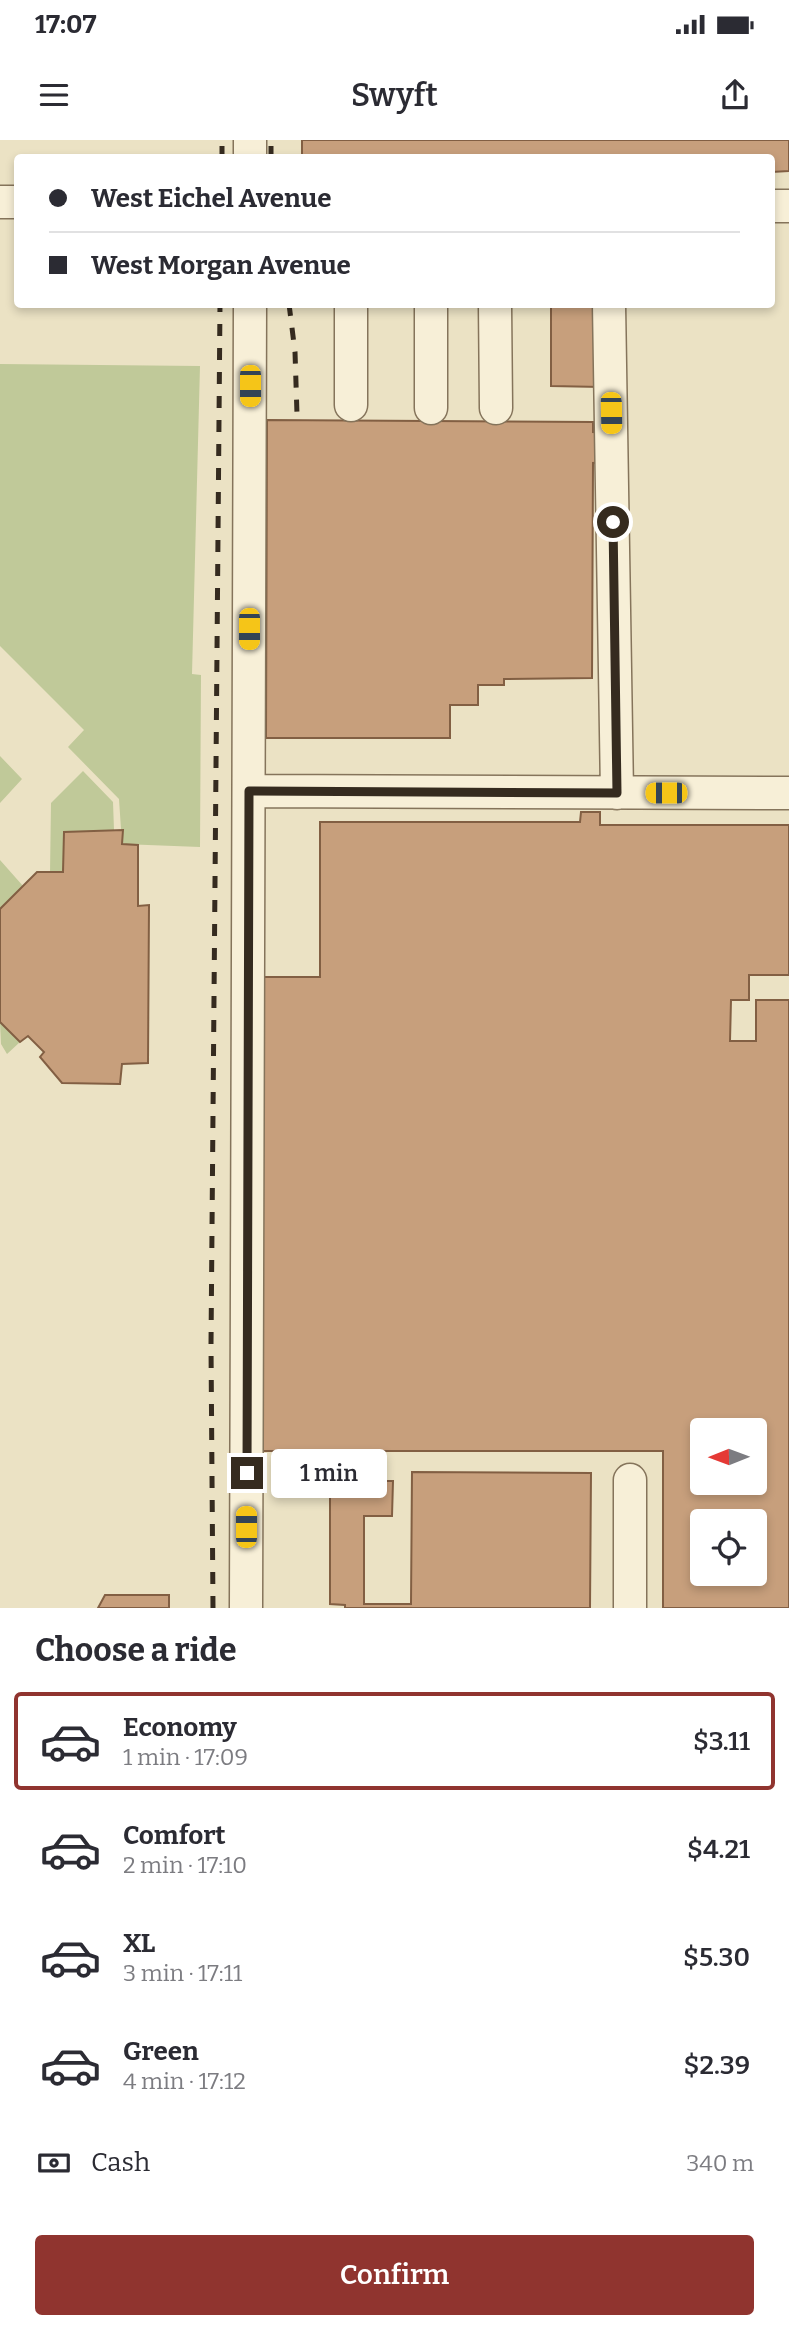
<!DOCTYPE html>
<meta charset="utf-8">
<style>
:root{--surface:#fff;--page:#f2f2f3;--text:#2b2b33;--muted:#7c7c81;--line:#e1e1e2;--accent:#90342f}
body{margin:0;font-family:Bitter,serif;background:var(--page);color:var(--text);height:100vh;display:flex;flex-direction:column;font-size:26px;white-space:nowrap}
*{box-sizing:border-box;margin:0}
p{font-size:23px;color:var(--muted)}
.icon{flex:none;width:38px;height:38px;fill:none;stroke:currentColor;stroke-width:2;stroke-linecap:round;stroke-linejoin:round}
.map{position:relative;height:1468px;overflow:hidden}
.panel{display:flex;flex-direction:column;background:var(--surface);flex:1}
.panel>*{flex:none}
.hud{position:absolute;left:14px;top:14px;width:761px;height:154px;border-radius:7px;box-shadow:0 4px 10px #0003;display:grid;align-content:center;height:154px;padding:0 35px;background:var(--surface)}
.needle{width:46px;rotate:269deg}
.tools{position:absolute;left:690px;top:1278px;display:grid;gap:14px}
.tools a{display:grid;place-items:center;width:77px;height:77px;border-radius:7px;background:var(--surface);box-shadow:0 4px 10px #0003;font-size:35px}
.end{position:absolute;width:32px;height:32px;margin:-16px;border:9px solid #352b1f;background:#fff;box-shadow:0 0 0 4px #fff}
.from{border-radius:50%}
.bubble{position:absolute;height:49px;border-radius:7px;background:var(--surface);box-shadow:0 4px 10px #0003;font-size:23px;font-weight:600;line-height:49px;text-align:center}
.car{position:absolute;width:21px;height:42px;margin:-21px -10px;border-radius:9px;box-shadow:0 0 5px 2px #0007;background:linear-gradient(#f5c518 24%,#345 0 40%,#f5c518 0 76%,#345 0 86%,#f5c518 0)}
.hud b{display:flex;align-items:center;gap:24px;height:66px;font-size:26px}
.hud b+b{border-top:2px solid var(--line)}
.hud i{width:18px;height:18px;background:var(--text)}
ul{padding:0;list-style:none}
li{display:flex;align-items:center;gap:21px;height:98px;margin:0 14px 10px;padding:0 21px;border:4px solid transparent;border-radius:7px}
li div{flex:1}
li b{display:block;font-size:26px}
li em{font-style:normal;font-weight:600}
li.current{border-color:var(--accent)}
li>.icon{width:63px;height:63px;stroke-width:1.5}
h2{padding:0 35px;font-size:32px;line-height:84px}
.pay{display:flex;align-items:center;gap:18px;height:77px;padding:0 35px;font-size:26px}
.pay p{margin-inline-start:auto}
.primary-button{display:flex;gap:14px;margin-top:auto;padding:14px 35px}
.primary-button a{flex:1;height:80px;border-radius:7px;background:var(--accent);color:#fff;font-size:28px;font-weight:600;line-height:80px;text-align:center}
.status{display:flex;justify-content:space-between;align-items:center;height:49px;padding:0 35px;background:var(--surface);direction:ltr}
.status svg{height:19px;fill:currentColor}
header{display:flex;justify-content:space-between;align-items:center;height:91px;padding:0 35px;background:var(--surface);font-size:32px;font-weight:600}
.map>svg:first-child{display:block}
</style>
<div class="status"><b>17:07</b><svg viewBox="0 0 49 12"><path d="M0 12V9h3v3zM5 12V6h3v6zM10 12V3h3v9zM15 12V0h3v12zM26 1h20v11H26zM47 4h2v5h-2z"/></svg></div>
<header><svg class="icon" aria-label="menu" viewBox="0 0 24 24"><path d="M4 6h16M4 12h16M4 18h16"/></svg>Swyft<svg class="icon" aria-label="share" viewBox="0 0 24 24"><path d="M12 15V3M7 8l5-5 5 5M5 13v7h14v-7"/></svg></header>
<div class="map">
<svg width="789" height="1468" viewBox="0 0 789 1468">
<rect width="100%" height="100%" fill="#ebe2c4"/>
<path fill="#c0c999" d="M0,224L200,226L192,534L201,535L200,707L122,704L119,659L68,607L84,590L0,506Z
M0,616L22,639L0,663Z
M83,631L113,662L114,690L64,692L63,732L50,733L51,663Z
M0,720L23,746L0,769Z
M0,882L20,902L7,914L1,904Z"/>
<path fill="#c79f7c" stroke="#825f43" stroke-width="2" fill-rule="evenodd" d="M302,0H789V31L772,32V18H302Z
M551,164H601V247L551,246Z
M267,280L593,282V292L608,293V322L593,323L592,538L504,539V545H478V565H450V598H266Z
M581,672H600V685H789V835H749V860H731L730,901H756V860H789V1468H663V1311H259V837H320V682H580ZM702,1290H754V1342H702ZM702,1381H754V1433H702Z
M123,690L122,704L138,705V766L149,765L148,923L122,924L120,944L62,943L40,917L44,912L28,896L20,902L0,882V769L37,732H63L64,692Z
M412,1332L591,1333L590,1468H345V1465L330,1464V1333H367V1341H393L392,1376H364V1464H411Z
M105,1455H169V1468H98Z"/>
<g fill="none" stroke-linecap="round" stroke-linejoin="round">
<g stroke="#85745b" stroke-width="35">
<path id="minor" d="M250,0V18
M0,62H18
M772,66H789
M431,164V268
M495,164L496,268
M609,164L617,653
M351,265V164
M249,651L789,653
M630,1340V1468
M246,1468L250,164"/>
</g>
<use href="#minor" stroke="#f7efd7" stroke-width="32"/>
<path stroke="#352b1f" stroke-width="5" stroke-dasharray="12 12" stroke-linecap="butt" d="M222,18V0
M271,18V0
M289,164L295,212L297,274
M213,1468L211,1205L220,164"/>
</g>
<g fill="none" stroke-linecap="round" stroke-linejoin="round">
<path stroke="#352b1f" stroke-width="9" d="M247,1333L249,651L617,653L613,382"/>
</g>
</svg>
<div class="tools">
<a><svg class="needle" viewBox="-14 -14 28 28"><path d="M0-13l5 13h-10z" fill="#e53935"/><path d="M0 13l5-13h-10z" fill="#7c7c81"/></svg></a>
<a><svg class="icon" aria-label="locate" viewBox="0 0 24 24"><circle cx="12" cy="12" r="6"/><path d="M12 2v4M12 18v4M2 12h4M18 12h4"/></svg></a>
</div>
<i class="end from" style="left:613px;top:382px"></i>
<i class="end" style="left:247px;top:1333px"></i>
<div class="bubble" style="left:271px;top:1309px;width:116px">1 min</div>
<i class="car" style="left:250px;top:246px;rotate:180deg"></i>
<i class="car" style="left:611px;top:273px;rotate:179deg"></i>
<i class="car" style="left:249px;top:489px;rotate:180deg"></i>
<i class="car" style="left:666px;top:653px;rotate:270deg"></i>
<i class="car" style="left:246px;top:1387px;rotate:0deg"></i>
<div class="hud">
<b><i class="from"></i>West Eichel Avenue</b>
<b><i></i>West Morgan Avenue</b>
</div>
</div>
<section class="panel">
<h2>Choose a ride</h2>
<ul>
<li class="current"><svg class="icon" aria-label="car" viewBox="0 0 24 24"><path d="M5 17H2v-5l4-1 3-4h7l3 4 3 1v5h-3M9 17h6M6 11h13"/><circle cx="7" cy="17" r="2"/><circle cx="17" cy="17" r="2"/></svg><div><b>Economy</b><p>1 min · 17:09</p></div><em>$3.11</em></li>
<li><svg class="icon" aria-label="car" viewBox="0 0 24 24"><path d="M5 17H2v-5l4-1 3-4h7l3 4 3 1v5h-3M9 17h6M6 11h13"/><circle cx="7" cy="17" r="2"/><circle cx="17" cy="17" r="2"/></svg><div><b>Comfort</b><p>2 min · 17:10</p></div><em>$4.21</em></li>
<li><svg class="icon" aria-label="car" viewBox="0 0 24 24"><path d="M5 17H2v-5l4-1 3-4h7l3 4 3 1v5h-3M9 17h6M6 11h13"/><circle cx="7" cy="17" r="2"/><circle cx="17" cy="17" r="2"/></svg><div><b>XL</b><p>3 min · 17:11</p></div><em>$5.30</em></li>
<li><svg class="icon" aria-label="car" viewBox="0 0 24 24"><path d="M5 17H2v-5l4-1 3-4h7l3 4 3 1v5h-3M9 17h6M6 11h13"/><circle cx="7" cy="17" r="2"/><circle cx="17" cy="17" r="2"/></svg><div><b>Green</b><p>4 min · 17:12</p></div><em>$2.39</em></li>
</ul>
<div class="pay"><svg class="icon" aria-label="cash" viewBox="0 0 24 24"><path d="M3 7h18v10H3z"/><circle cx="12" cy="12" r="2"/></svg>Cash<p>340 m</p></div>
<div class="primary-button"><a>Confirm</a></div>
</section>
